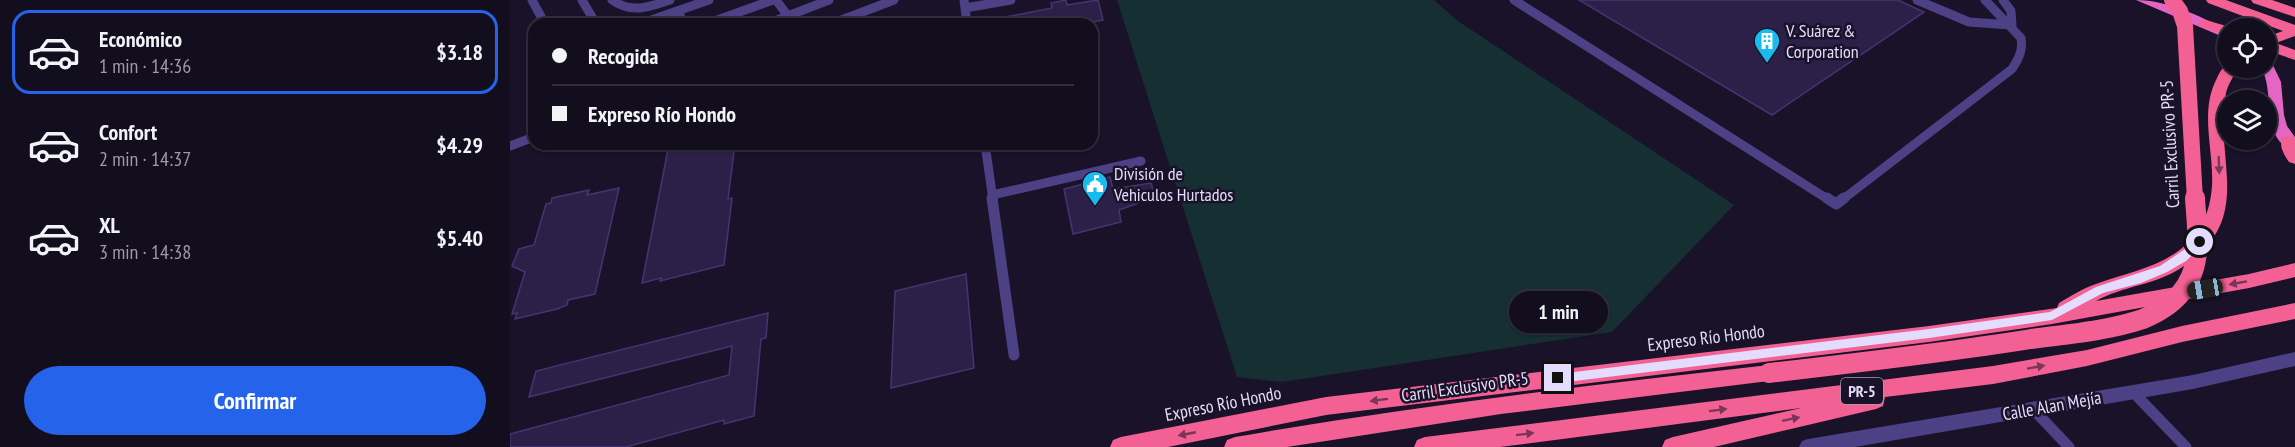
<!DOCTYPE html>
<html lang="es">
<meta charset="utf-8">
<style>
:root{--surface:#130e1e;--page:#1c1727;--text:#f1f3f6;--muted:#9d9ca4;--line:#322e3c;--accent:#2563eb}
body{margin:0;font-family:"PT Sans Narrow",sans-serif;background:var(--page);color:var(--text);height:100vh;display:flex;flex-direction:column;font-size:22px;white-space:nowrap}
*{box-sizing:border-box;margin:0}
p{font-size:20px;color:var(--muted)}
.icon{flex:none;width:33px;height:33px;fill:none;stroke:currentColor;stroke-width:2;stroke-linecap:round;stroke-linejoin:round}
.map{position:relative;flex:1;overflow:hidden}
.sheet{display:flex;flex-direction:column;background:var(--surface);width:510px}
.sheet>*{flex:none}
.banner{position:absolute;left:18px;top:18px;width:570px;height:132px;border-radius:18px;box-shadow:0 2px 4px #0004,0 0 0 2px var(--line);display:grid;align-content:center;height:132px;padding:0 24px;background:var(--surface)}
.buttons{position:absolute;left:1707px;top:18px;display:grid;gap:12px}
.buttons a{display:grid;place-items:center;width:60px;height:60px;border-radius:50%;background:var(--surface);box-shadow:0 2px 4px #0004,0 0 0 2px var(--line);font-size:30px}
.end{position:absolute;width:27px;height:27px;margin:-14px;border:8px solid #e4dcfc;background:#111;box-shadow:0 0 0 3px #111}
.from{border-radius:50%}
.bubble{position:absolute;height:42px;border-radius:21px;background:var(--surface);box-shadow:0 2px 4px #0004,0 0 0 2px var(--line);font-size:20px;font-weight:700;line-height:42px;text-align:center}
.car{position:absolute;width:18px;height:36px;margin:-18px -9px;border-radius:8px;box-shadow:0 0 4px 2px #0007;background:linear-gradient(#222 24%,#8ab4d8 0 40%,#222 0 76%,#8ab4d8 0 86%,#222 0)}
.banner b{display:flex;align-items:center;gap:21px;height:57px;font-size:22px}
.banner b+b{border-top:2px solid var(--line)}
.banner i{width:15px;height:15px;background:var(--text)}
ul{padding:10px 0 0;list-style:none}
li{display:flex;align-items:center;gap:18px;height:84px;margin:0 12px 9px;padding:0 12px;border:3px solid transparent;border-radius:18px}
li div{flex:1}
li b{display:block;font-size:22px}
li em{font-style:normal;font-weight:700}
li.on{border-color:var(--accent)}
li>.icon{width:54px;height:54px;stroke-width:1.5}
.cta{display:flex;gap:12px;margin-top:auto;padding:12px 24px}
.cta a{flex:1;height:69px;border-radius:36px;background:var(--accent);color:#fff;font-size:24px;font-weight:700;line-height:69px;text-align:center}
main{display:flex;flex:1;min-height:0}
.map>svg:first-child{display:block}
</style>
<main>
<section class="sheet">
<ul>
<li class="on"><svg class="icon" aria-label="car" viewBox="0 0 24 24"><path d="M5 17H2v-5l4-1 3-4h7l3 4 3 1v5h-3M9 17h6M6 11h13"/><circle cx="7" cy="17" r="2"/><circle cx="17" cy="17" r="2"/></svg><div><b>Económico</b><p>1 min · 14:36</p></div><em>$3.18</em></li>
<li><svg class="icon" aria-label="car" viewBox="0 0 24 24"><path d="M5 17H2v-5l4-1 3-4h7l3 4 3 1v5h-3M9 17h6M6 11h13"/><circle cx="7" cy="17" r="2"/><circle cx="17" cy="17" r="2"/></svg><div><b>Confort</b><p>2 min · 14:37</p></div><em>$4.29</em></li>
<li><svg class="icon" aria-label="car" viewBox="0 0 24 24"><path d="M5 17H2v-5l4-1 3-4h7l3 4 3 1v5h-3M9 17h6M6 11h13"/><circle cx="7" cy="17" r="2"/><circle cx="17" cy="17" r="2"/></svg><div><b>XL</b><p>3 min · 14:38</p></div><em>$5.40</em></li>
</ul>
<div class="cta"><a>Confirmar</a></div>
</section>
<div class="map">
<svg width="1785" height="447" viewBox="0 0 1785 447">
<rect width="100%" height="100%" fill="#191228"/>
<path fill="#162f32" d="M607,0H924L948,21L1224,205L1102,332L772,382L727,377Z"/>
<path fill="#2d2048" stroke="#483372" stroke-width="1.5" d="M556,0L557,5L588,0L593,20L572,24H496L495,17L542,8L541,3Z
M1069,0H1388L1414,12L1262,115Z
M159,144H225L218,199L222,198L214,265L150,281L151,278L132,283Z
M600,177L603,189L641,183L645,197L609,210L611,222L563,234L554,189Z
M109,188L85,294L58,300L57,305L47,309L5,319L7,313L2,314L15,272L2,266L9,249L24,245L36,204L41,203L42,198L79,190L77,195Z
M456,274L464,368L381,388L385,291Z
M258,313L256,338L251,339L244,416L214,424V420L116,447H0V434L219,375L222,346L19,397L26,371Z"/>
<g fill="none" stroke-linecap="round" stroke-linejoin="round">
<path stroke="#4c4184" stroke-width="9" d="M22,0L35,24
M72,0L86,24
M102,0C121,14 140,7 160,0
M266,0L278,16
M454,0L457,24
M1004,0L1319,200
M1407,0L1459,22L1501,25
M1493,0L1501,11L1502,25
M455,8L501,0
M130,24L167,11
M175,24L167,11L199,0
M196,24L263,0
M257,24L319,0
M321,24L384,0
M475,144L483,200
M0,146L24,137
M482,195L631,161
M1332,200L1502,69C1509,58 1513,51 1511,38L1475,0"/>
<path stroke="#4c4184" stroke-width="11" d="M482,198L504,355
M1317,198L1326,204L1334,198
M1623,392L1676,447
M1524,410L1559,447"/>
<path fill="#4c4184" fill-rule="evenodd" d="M1785,352V366L1683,389L1345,447H1289L1292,441L1298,439L1683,375Z"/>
<path fill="#e366c4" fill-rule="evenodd" d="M1626,0C1657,0 1689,16 1718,30V39Z
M1756,60L1761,61L1771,82L1774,115L1777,126L1785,137V151C1749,141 1766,91 1751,68H1756Z"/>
<path fill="#f36093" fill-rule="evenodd" d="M1696,0H1716L1785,25V36L1766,43L1785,50V60L1756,50V37L1773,31L1698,3Z
M1741,0H1762L1785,8V17L1743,3Z
M1696,20L1723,28H1724H1718V35L1691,27L1689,24L1691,21Z
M1718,64V68H1728C1724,76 1718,84 1716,93C1703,160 1747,219 1671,268C1645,285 1613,286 1586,301L1739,274L1785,263V277L1739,288L1542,324L1419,342L816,415L658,447H600L603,440L611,437L816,397L1419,326L1547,308L1549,303C1561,296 1573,288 1586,284C1623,270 1665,266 1689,229C1697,217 1701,201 1702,186C1704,149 1689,112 1707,78C1710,72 1712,67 1718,64Z
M1779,136L1785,137V164L1779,162C1774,154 1768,146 1773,137Z
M1785,303V319L1672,342L1577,366L1483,384L1375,397L1373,406L1366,409L1204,447H1152L1155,440L1163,437L1291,408L990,447H904L907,440L915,437L1483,366L1577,350L1672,326Z
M1259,365L1266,367L1269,373L1266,379L1259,381L991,414L777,447H714L717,440L725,437C902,406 1080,385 1259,365Z"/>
<path stroke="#f36093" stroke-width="16" d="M1662,0L1670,11L1675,26L1685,200"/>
<path stroke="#f36093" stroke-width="20" d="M1259,373C1346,363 1434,353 1521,339C1558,334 1597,331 1633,319C1647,313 1660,306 1670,294C1694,266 1687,232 1685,198"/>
</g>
<defs><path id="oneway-solid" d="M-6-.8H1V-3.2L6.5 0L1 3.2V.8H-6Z" transform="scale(1.5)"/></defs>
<g fill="#7b3558">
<use href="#oneway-solid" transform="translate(1709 165) rotate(88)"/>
<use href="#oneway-solid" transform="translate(1728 283) rotate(170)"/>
<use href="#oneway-solid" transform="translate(1526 367) rotate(-10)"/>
<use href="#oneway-solid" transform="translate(869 400) rotate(173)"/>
<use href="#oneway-solid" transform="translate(1208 410) rotate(-7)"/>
<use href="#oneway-solid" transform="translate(1281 419) rotate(-12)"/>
<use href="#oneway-solid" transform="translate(677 434) rotate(169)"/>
<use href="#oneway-solid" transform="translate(1015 434) rotate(-7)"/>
</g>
<path fill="#e4dcfc" d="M1690,239L1693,240V245L1676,261L1657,272L1631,283L1593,293L1542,320L1419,338L1048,383L1042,378L1048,374L1419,329L1540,312L1586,287L1650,266Z"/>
<defs>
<g id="building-pin" transform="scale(1.35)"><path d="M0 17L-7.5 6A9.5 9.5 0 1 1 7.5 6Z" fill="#16bcee" stroke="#191228"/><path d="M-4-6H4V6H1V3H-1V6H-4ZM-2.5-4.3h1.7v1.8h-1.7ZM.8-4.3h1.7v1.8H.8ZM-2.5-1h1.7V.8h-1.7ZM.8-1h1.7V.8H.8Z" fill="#fff"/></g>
<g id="civic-pin" transform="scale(1.35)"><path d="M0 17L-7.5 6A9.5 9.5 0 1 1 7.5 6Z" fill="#16bcee" stroke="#191228"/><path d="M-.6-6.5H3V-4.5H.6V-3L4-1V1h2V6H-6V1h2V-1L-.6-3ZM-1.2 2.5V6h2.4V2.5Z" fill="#fff"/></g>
</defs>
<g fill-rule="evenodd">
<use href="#building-pin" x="1257" y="41"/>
<use href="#civic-pin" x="585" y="184"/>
</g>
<g text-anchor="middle" stroke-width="5" stroke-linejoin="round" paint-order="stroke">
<rect fill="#191228" stroke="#a79fbc" stroke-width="1.5" x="1331" y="378" width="42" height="26" rx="4.5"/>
<g font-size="16" font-weight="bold" fill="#e4dcfc">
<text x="1352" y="397">PR-5</text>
</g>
<g font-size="18" fill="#e4dcfc" stroke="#191228" text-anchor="start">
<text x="1276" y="37">V. Suárez &amp;<tspan x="1276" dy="21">Corporation</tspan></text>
<text x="604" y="180">División de<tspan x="604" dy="21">Vehiculos Hurtados</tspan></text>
</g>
<g font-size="18" fill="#e4dcfc" stroke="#191228">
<text transform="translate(1660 144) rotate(-93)" y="6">Carril Exclusivo PR-5</text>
<text transform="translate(1196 338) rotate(-7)" y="6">Expreso Río Hondo</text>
<text transform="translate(955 387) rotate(-8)" y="6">Carril Exclusivo PR-5</text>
<text transform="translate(713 404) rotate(-11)" y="6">Expreso Río Hondo</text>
<text transform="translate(1542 406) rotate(-10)" y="6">Calle Alan Mejía</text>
</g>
</g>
</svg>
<div class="buttons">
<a><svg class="icon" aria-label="locate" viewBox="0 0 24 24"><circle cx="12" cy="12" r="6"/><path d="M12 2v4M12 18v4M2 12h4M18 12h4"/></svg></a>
<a><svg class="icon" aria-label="layers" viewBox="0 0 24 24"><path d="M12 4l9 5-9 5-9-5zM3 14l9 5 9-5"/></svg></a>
</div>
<i class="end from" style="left:1690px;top:242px"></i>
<i class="end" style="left:1048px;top:378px"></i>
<div class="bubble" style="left:999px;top:291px;width:99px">1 min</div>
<i class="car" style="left:1695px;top:289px;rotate:260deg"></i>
<div class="banner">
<b><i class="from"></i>Recogida</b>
<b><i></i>Expreso Río Hondo</b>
</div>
</div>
</main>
